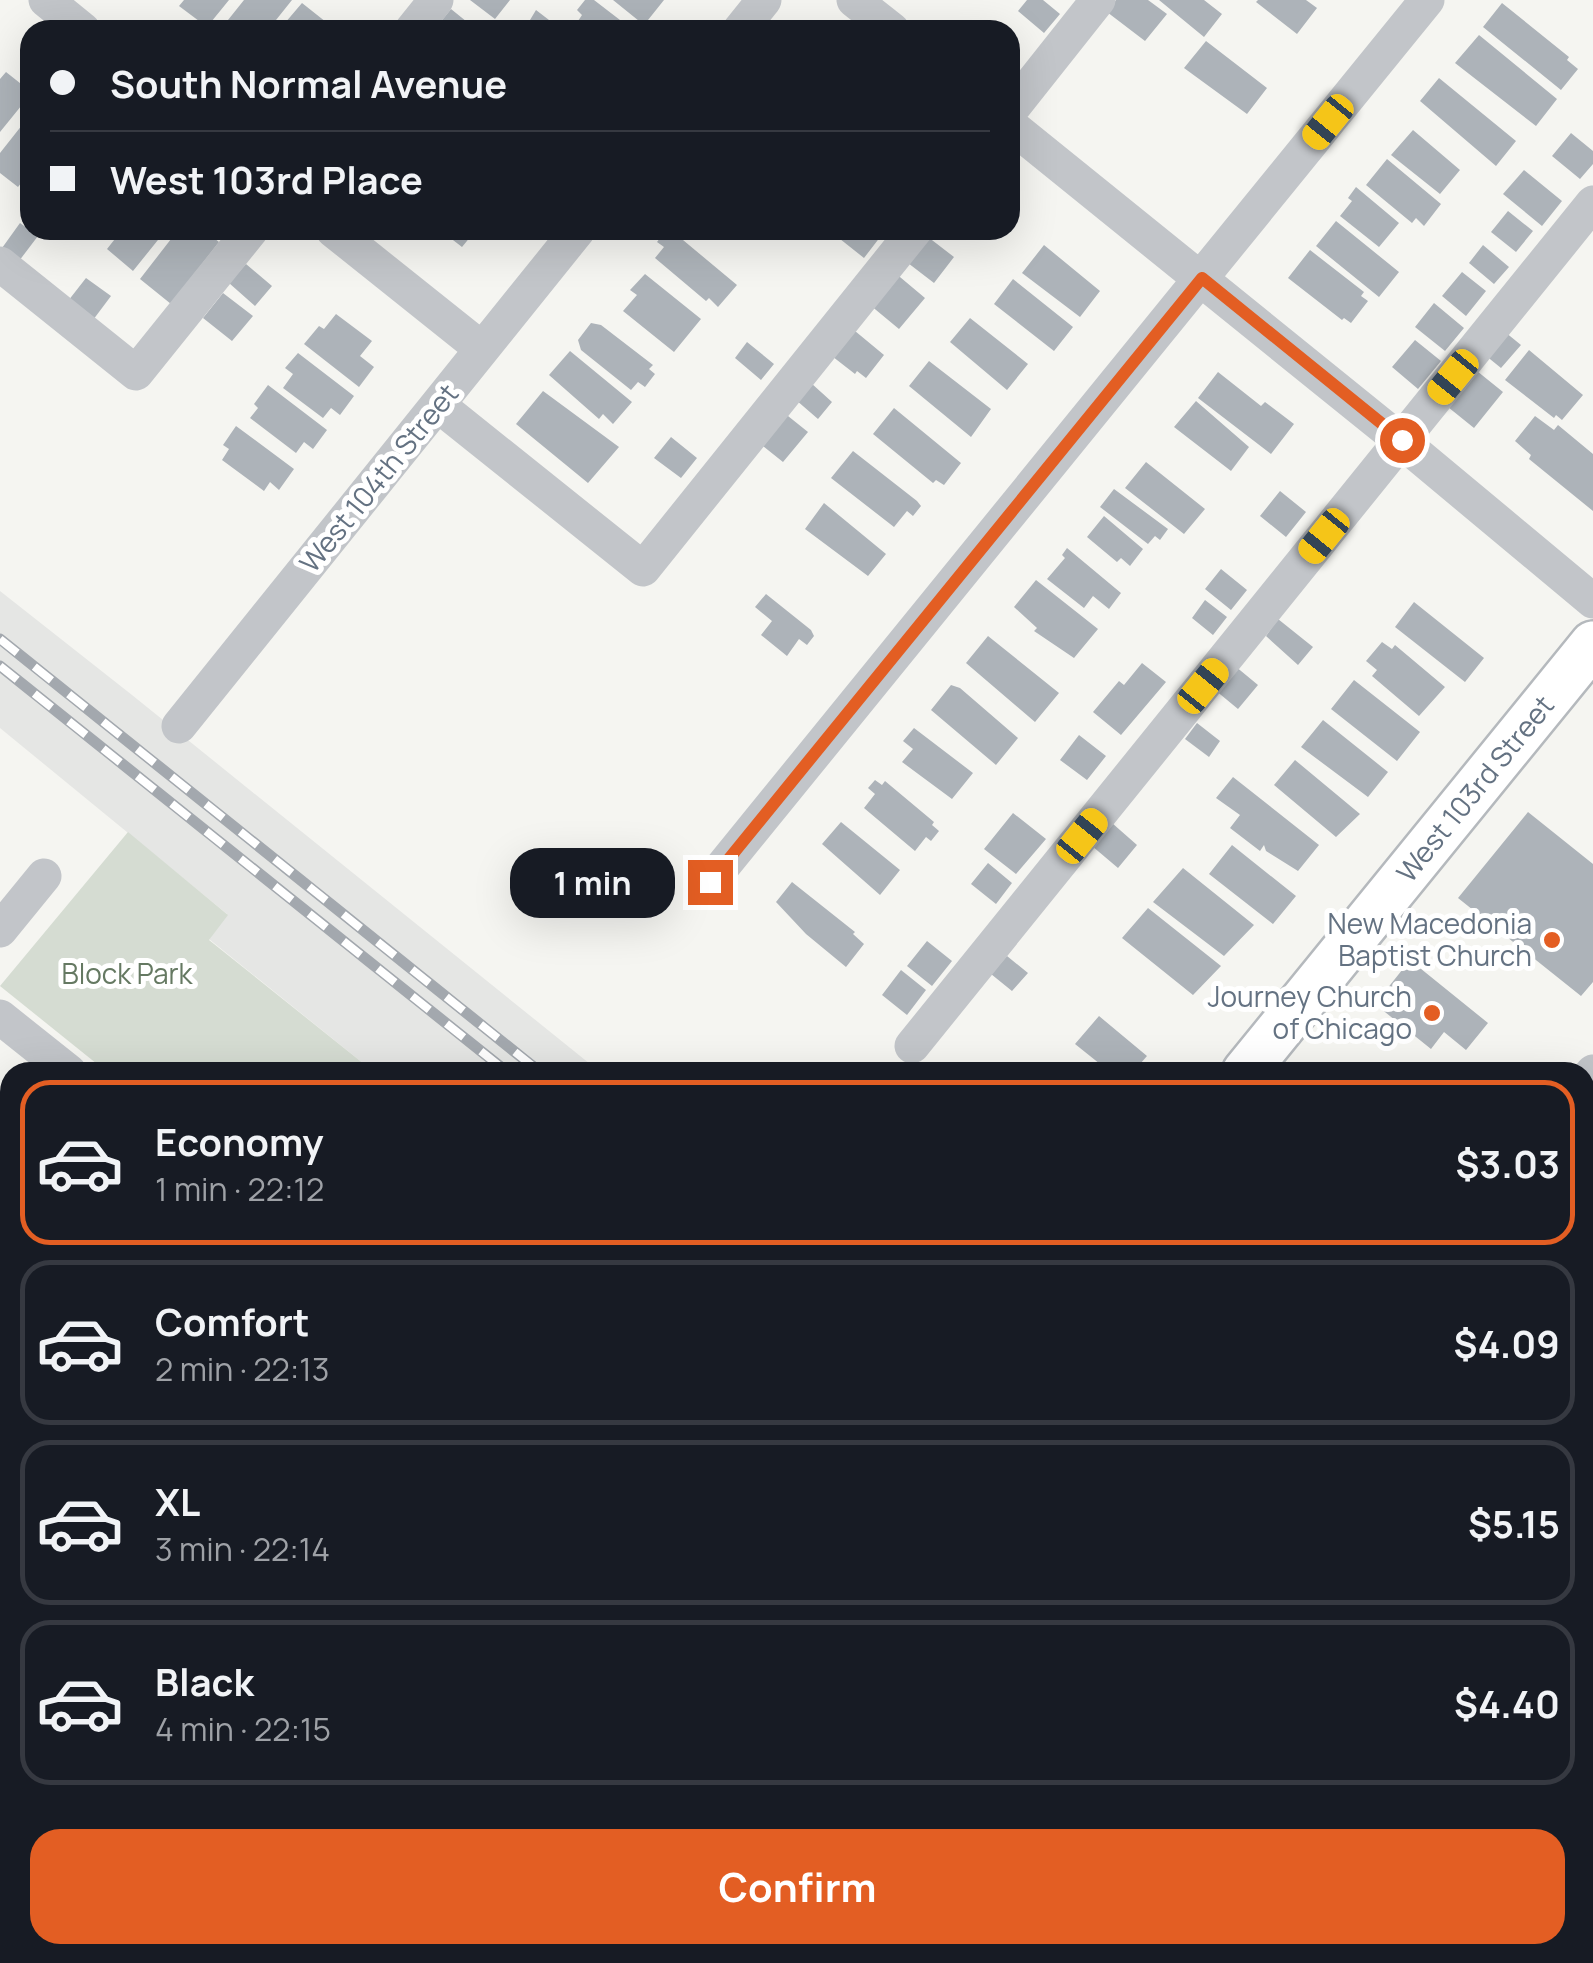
<!DOCTYPE html>
<meta charset="utf-8">
<style>
:root{--surface:#171b24;--page:#242831;--text:#f1f3f6;--muted:#9ea1a6;--line:#363941;--accent:#e35e23}
body{margin:0;font-family:Manrope,sans-serif;background:var(--page);color:var(--text);height:100vh;display:flex;flex-direction:column;font-size:38px;white-space:nowrap}
*{box-sizing:border-box;margin:0}
p{font-size:32px;color:var(--muted)}
.icon{flex:none;width:55px;height:55px;fill:none;stroke:currentColor;stroke-width:2;stroke-linecap:round;stroke-linejoin:round}
.map{position:relative;flex:1;overflow:hidden}
.side{position:absolute;left:0px;top:1062px;width:1595px;height:902px;display:flex;flex-direction:column;background:var(--surface);border-radius:30px 30px 0 0;box-shadow:0 10px 40px #0002}
.side>*{flex:none}
.banner{position:absolute;left:20px;top:20px;width:1000px;height:220px;border-radius:30px;box-shadow:0 10px 40px #0002;display:grid;align-content:center;height:220px;padding:0 30px;background:var(--surface)}
.end{position:absolute;width:45px;height:45px;margin:-22px;border:12px solid #e35e23;background:#fff;box-shadow:0 0 0 5px #fff}
.from{border-radius:50%}
.bubble{position:absolute;height:70px;border-radius:30px;background:var(--surface);box-shadow:0 10px 40px #0002;font-size:32px;font-weight:700;line-height:70px;text-align:center}
.car{position:absolute;width:30px;height:60px;margin:-30px -15px;border-radius:12px;box-shadow:0 0 8px 2px #0007;background:linear-gradient(#f5c518 24%,#345 0 40%,#f5c518 0 76%,#345 0 86%,#f5c518 0)}
.banner b{display:flex;align-items:center;gap:35px;height:95px;font-size:38px}
.banner b+b{border-top:2px solid var(--line)}
.banner i{width:25px;height:25px;background:var(--text)}
ul{padding:18px 0 0;list-style:none}
li{display:flex;align-items:center;gap:30px;height:165px;margin:0 20px 15px;padding:0 10px;border:5px solid var(--line);border-radius:30px}
li div{flex:1}
li b{display:block;font-size:38px}
li em{font-style:normal;font-weight:700}
li.current{border-color:var(--accent)}
li>.icon{width:90px;height:90px;stroke-width:1.5}
.cta{display:flex;gap:20px;margin-top:auto;padding:20px 30px}
.cta a{flex:1;height:115px;border-radius:30px;background:var(--accent);color:#fff;font-size:40px;font-weight:700;line-height:115px;text-align:center}
.map>svg:first-child{display:block}
</style>
<div class="map">
<svg width="1593" height="1963" viewBox="0 0 1593 1963">
<rect width="100%" height="100%" fill="#f5f5f1"/>
<path fill="#e5e6e4" d="M0,591L132,695L600,1072H374L209,939L227,914L0,728Z
M1585,1862L1593,1868V1963H1451L1442,1955H1585Z"/>
<path fill="#d5dcd2" d="M128,832L228,915L209,940L374,1072H107L0,986Z
M1585,1717L1593,1724V1868L1585,1862Z"/>
<path fill="#adb3b9" d="M184,0H229L207,27L179,6Z
M244,0H292L268,30H220Z
M470,0H510L495,19Z
M585,0H594L633,30H578L574,27L582,15L577,10Z
M613,0H664L644,25Z
M1027,0H1043L1060,14L1044,33L1018,11Z
M1116,0H1148L1167,14L1145,41L1107,12Z
M1159,0H1204L1222,14L1204,37Z
M1258,0H1306L1317,8L1297,34L1256,2Z
M302,3L331,26L328,30H279Z
M1502,3L1569,57L1567,60L1578,69L1561,90L1483,27Z
M451,9L477,30H434Z
M536,10L562,30H524Z
M1479,35L1557,99L1536,126L1455,63Z
M1206,41L1267,88L1247,114L1184,68Z
M6,72L30,91V95L0,132V79Z
M1439,78L1516,141L1496,166L1420,101Z
M30,115V172L18,187L0,173V153Z
M1413,130L1460,170L1440,194L1391,155Z
M1571,133L1593,151V164L1580,179L1552,156Z
M1387,159L1441,204L1424,226L1416,218L1412,223L1366,185Z
M1524,170L1562,201L1542,226L1503,194Z
M1356,187L1399,223L1379,247L1340,216L1352,201L1348,198Z
M1508,211L1533,231L1516,252L1491,232Z
M1336,221L1399,272L1379,297L1316,246Z
M20,223L38,236L19,261L2,248Z
M122,230H166L133,271L107,249Z
M178,230H204L219,242L171,304L140,279Z
M440,230H476L462,247Z
M666,230H671L737,285L718,307L709,298L706,301L655,258L664,247L657,242Z
M840,230H882L884,232L864,258L835,235Z
M928,237L954,257L934,283L908,263Z
M1044,245L1100,291L1080,317L1022,273Z
M1483,245L1509,267L1494,284L1469,263Z
M1310,250L1364,292L1361,296L1368,301L1351,323L1344,318L1342,320L1288,278Z
M246,264L272,286L255,306L229,283Z
M894,272L925,298L899,329L870,305Z
M1462,272L1486,291L1466,316L1442,296Z
M645,274L701,319L674,352L623,311L637,295L630,290Z
M86,278L111,296L93,320L68,301Z
M1013,279L1073,327L1054,351L994,304Z
M223,293L253,316L232,341L203,318Z
M1434,303L1464,328L1445,351L1415,327Z
M336,314L372,341L360,356L374,367L359,387L304,344L319,326L324,329Z
M970,318L1028,364L1007,390L950,342Z
M591,323L601,325L653,365L649,369L655,374L645,387L638,382L631,390L581,350L578,340Z
M849,326L884,355L866,378L857,371L855,374L828,353Z
M1505,332L1521,345L1501,368L1485,355Z
M1415,340L1441,361L1418,389L1392,367Z
M747,342L774,364L761,380L735,358Z
M1529,350L1583,395L1562,420L1556,415L1554,418L1505,380Z
M570,351L632,402L613,424L603,414L599,419L549,375Z
M298,353L354,396L340,415L331,408L323,418L283,388L293,374L285,368Z
M929,361L991,409L971,437L909,386Z
M1472,367L1503,392L1474,428L1443,403Z
M1218,372L1261,406L1265,402L1294,424L1271,454L1198,398Z
M811,383L832,402L818,419L796,400Z
M268,385L327,430L313,449L304,442L296,453L250,418L258,408L254,404Z
M543,391L619,447L588,483L516,424Z
M1196,401L1249,447L1231,471L1174,427Z
M894,408L961,463L944,485L936,480L933,483L873,434Z
M783,412L808,432L783,462L758,442Z
M1535,416L1554,430L1558,425L1593,454V511L1529,459L1531,455L1515,441Z
M236,426L294,469L279,490L270,482L264,491L222,460L229,449L223,445Z
M671,437L697,458L681,478L654,458Z
M853,451L917,501L921,506L913,516L907,511L894,527L831,478Z
M1146,462L1205,509L1184,534L1125,488Z
M1114,489L1168,529L1160,540L1155,536L1148,544L1100,507Z
M1280,491L1306,512L1286,537L1260,516Z
M824,503L886,554L868,576L805,529Z
M1104,516L1143,549L1130,566L1121,558L1117,562L1087,537Z
M1067,548L1121,593L1109,609L1093,596L1084,608L1047,579L1065,558L1062,555Z
M1221,569L1247,590L1231,610L1205,589Z
M1036,580L1098,629L1074,658L1034,631L1037,628L1014,607Z
M766,594L811,630L814,636L807,645L799,639L787,656L761,635L772,621L755,607Z
M1205,600L1227,617L1213,635L1192,618Z
M1414,602L1484,658L1465,682L1395,627Z
M1278,619L1313,647L1298,665L1266,636Z
M988,636L1059,693L1035,722L966,663Z
M1382,642L1392,649L1395,645L1445,687L1419,716L1372,676L1377,670L1366,661Z
M1142,663L1166,682L1121,735L1093,712L1119,681L1124,685Z
M1235,666L1258,685L1238,709L1215,690Z
M1354,680L1420,732L1397,761L1331,709Z
M951,685L960,688L1018,738L996,765L931,710Z
M1323,720L1388,772L1368,797L1301,747Z
M1197,723L1220,741L1209,757L1185,739Z
M914,728L973,773L952,799L902,762L913,749L903,741Z
M1079,735L1106,756L1087,780L1060,760Z
M1295,760L1360,814L1336,837L1274,785Z
M1233,777L1319,845L1298,871L1266,851L1264,845L1260,851L1230,828L1240,815L1216,798Z
M875,780L882,785L885,781L934,822L932,825L939,831L931,841L926,837L915,851L864,808L875,794L868,788Z
M1528,812L1593,864V982L1581,996L1458,898Z
M1013,813L1046,839L1016,874L984,849Z
M841,822L900,870L880,895L822,844Z
M1112,823L1137,845L1118,868L1092,846Z
M1232,845L1296,896L1273,924L1209,874Z
M988,863L1012,883L996,904L971,884Z
M1183,868L1254,925L1224,956L1153,902Z
M792,882L855,932L853,934L864,944L846,967L806,934L776,902Z
M1148,908L1221,966L1193,995L1122,938Z
M927,941L952,961L932,986L907,966Z
M1007,956L1028,973L1012,991L991,974Z
M1410,960L1488,1023L1466,1050L1444,1032L1431,1049L1375,1004Z
M901,970L926,990L907,1015L882,995Z
M1099,1016L1147,1056L1133,1072H1110L1075,1044Z
M1585,1115L1593,1122V1152L1590,1155L1585,1151Z
M1593,1208V1232L1585,1226V1219Z
M1585,1249L1591,1255L1593,1253V1308L1585,1301Z
M0,1414L10,1421V1466L0,1478Z
M0,1498L10,1506V1555L0,1547Z
M0,1573L10,1581V1634L0,1626Z
M10,1879V1922L0,1914V1891Z
M131,1955H158L151,1963H140Z
M600,1955H727L737,1963H593Z
M894,1955H939L932,1963H900L893,1957Z
M985,1955H1011L1021,1963H978Z
M1025,1955H1074L1084,1963H1035Z
M1364,1955H1410L1409,1963H1374Z"/>
<g fill="none" stroke-linecap="round" stroke-linejoin="round">
<g stroke="#b5b9bd" stroke-width="50">
<g id="major">
<path id="s1" d="M1245,1072L1593,644"/>
<path d="M521,1963L528,1955"/>
</g>
</g>
<path stroke="#c2c5c9" stroke-width="35" d="M46,0L83,30
M854,0L892,30
M412,30L436,0
M740,30L764,0
M1010,111L1098,0
M1010,125L1401,441L1593,601
M333,230L482,349
M0,264L136,373L251,230
M438,405L643,569L915,230
M179,726L578,230
M710,882L1427,0
M0,930L44,876
M0,1017L69,1072
M912,1046L1593,203
M1585,1082L1593,1072
M1585,1348L1593,1355
M0,1354L10,1341
M1585,1488L1593,1478
M1585,1682L1593,1689
M0,1771L10,1758
M769,1955L779,1963
M1418,1955L1428,1963
M177,1963L183,1955
M859,1963L866,1955
M1193,1963L1200,1955"/>
<use href="#major" stroke="#fff" stroke-width="45"/>
<g stroke="#a3a8ae" stroke-width="11">
<path id="rail" d="M0,639L540,1072
M0,666L507,1072
M1585,1916L1593,1922
M1585,1941L1593,1948"/>
</g>
<use href="#rail" stroke="#fff" stroke-width="8" stroke-dasharray="22" stroke-linecap="butt"/>
</g>
<g fill="none" stroke-linecap="round" stroke-linejoin="round">
<path stroke="#e35e23" stroke-width="12" d="M710,882L1202,278L1402,440"/>
</g>
<g fill="#e35e23" stroke="#fff" stroke-width="4">
<circle cx="1552" cy="940" r="10"/>
<circle cx="1432" cy="1013" r="10"/>
</g>
<g text-anchor="middle" stroke-width="10" stroke-linejoin="round" paint-order="stroke">
<g font-size="28" fill="#647282" stroke="#fff">
<text transform="translate(379 478) rotate(-51)" y="10">West 104th Street</text>
<text dy="10" stroke="none"><textPath href="#s1" startOffset="365">West 103rd Street</textPath></text>
</g>
<g font-size="28" fill="#647282" stroke="#fff" text-anchor="end">
<text x="1532" y="934">New Macedonia<tspan x="1532" dy="32">Baptist Church</tspan></text>
<text x="1412" y="1007">Journey Church<tspan x="1412" dy="32">of Chicago</tspan></text>
</g>
<g font-size="28" fill="#657962" stroke="#fff">
<text x="127" y="984">Block Park</text>
</g>
</g>
</svg>
<i class="end from" style="left:1402px;top:440px"></i>
<i class="end" style="left:710px;top:882px"></i>
<div class="bubble" style="left:510px;top:848px;width:165px">1 min</div>
<i class="car" style="left:1328px;top:122px;rotate:219deg"></i>
<i class="car" style="left:1453px;top:377px;rotate:219deg"></i>
<i class="car" style="left:1324px;top:536px;rotate:219deg"></i>
<i class="car" style="left:1203px;top:686px;rotate:39deg"></i>
<i class="car" style="left:1082px;top:836px;rotate:39deg"></i>
<div class="banner">
<b><i class="from"></i>South Normal Avenue</b>
<b><i></i>West 103rd Place</b>
</div>
<section class="side">
<ul>
<li class="current"><svg class="icon" aria-label="car" viewBox="0 0 24 24"><path d="M5 17H2v-5l4-1 3-4h7l3 4 3 1v5h-3M9 17h6M6 11h13"/><circle cx="7" cy="17" r="2"/><circle cx="17" cy="17" r="2"/></svg><div><b>Economy</b><p>1 min · 22:12</p></div><em>$3.03</em></li>
<li><svg class="icon" aria-label="car" viewBox="0 0 24 24"><path d="M5 17H2v-5l4-1 3-4h7l3 4 3 1v5h-3M9 17h6M6 11h13"/><circle cx="7" cy="17" r="2"/><circle cx="17" cy="17" r="2"/></svg><div><b>Comfort</b><p>2 min · 22:13</p></div><em>$4.09</em></li>
<li><svg class="icon" aria-label="car" viewBox="0 0 24 24"><path d="M5 17H2v-5l4-1 3-4h7l3 4 3 1v5h-3M9 17h6M6 11h13"/><circle cx="7" cy="17" r="2"/><circle cx="17" cy="17" r="2"/></svg><div><b>XL</b><p>3 min · 22:14</p></div><em>$5.15</em></li>
<li><svg class="icon" aria-label="car" viewBox="0 0 24 24"><path d="M5 17H2v-5l4-1 3-4h7l3 4 3 1v5h-3M9 17h6M6 11h13"/><circle cx="7" cy="17" r="2"/><circle cx="17" cy="17" r="2"/></svg><div><b>Black</b><p>4 min · 22:15</p></div><em>$4.40</em></li>
</ul>
<div class="cta"><a>Confirm</a></div>
</section>
</div>
